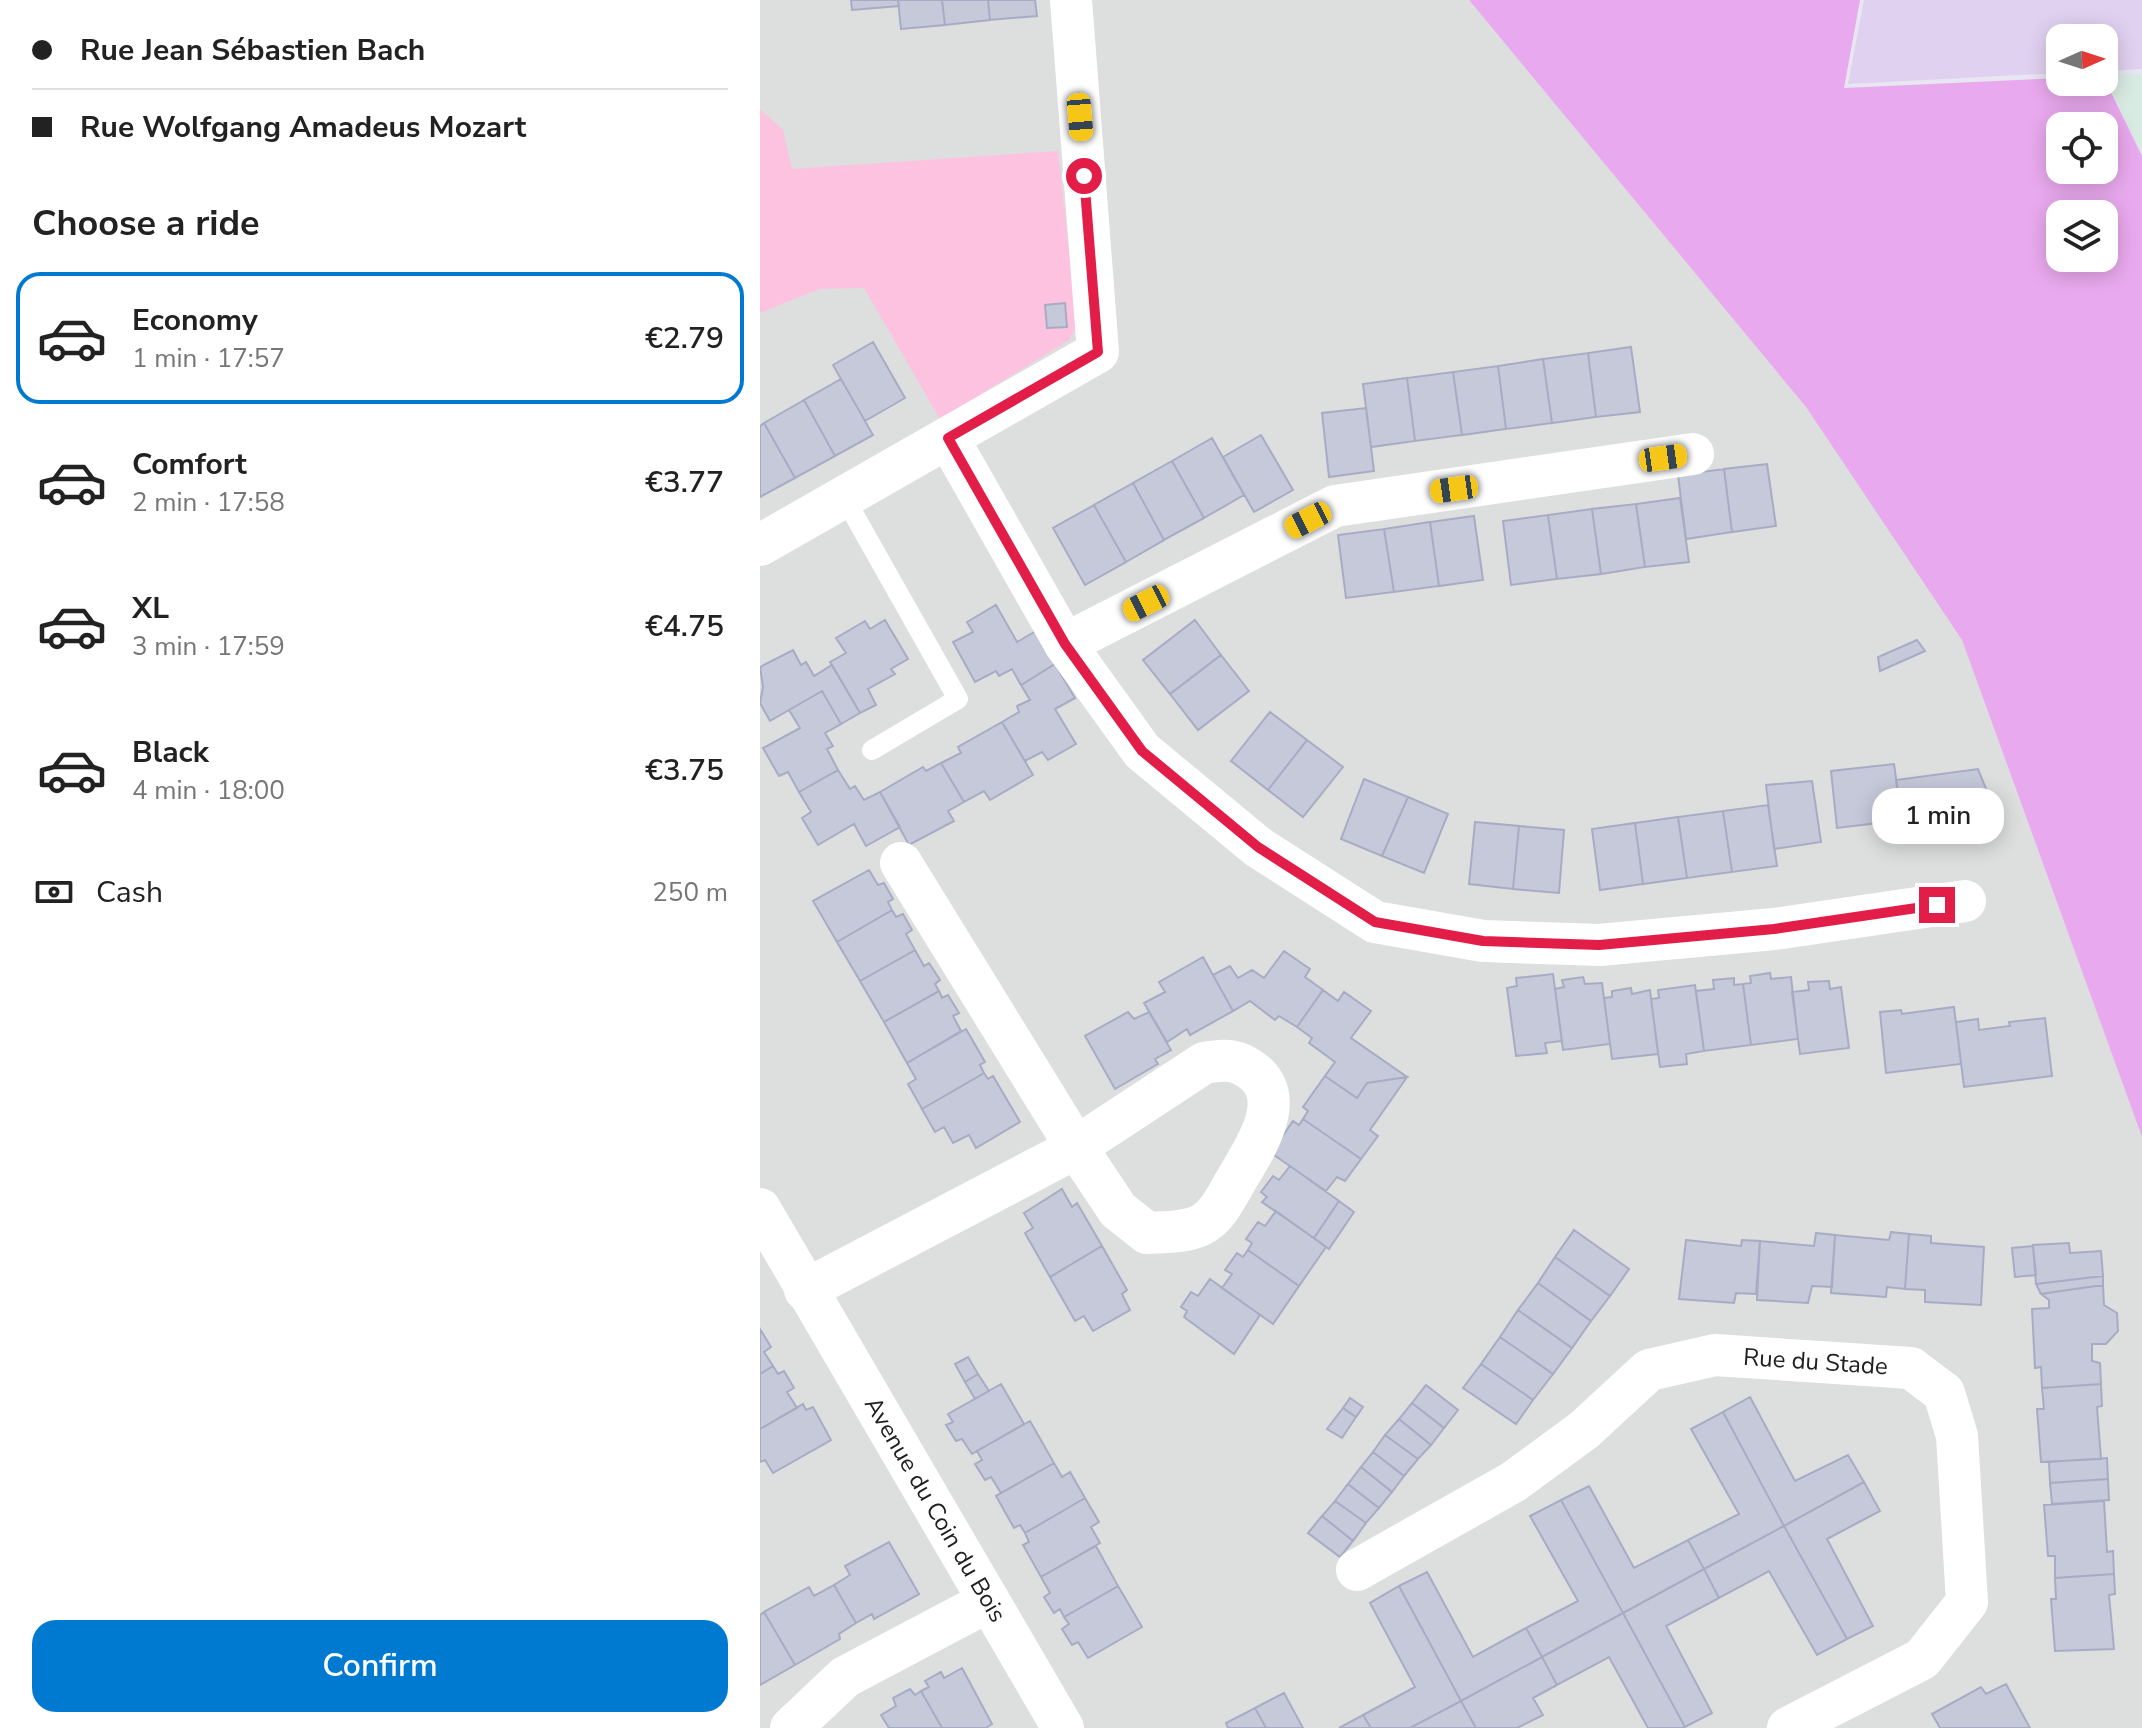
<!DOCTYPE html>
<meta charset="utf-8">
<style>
:root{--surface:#fff;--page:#f6f6f6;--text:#222;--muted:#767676;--line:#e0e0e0;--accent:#007ad1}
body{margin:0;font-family:"Nunito Sans",sans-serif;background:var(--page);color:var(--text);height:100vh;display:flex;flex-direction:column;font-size:30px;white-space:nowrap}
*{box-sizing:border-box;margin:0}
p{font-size:26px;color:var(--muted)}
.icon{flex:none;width:44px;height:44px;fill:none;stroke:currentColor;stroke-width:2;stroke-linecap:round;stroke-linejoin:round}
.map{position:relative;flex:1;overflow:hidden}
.side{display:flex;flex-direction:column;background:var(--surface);width:760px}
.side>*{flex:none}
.banner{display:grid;align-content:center;height:176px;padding:0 32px;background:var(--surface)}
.needle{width:52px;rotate:87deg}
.fabs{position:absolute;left:1286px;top:24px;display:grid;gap:16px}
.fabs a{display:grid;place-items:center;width:72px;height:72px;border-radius:16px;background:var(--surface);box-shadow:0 4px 20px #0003;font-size:40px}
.end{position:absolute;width:36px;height:36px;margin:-18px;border:10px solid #e11d48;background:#fff;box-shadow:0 0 0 4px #fff}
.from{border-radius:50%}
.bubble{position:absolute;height:56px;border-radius:24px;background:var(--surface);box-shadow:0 4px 20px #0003;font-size:26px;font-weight:600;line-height:56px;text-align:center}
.car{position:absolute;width:24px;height:48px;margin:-24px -12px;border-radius:10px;box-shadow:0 0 6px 2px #0007;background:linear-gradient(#f5c518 24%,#345 0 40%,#f5c518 0 76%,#345 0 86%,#f5c518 0)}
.banner b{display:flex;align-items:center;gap:28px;height:76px;font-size:30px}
.banner b+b{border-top:2px solid var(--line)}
.banner i{width:20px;height:20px;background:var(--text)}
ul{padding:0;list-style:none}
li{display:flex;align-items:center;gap:24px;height:132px;margin:0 16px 12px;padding:0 16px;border:4px solid transparent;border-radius:24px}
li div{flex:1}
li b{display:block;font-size:30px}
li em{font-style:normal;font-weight:600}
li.selected{border-color:var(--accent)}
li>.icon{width:72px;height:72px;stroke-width:1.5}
h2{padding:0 32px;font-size:36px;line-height:96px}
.pay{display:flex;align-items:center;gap:20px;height:88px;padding:0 32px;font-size:30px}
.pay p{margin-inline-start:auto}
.action{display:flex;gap:16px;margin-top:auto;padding:16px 32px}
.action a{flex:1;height:92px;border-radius:24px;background:var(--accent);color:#fff;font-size:32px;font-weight:600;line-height:92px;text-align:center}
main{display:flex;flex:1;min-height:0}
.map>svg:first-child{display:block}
</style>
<main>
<section class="side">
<div class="banner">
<b><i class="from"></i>Rue Jean Sébastien Bach</b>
<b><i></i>Rue Wolfgang Amadeus Mozart</b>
</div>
<h2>Choose a ride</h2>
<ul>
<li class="selected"><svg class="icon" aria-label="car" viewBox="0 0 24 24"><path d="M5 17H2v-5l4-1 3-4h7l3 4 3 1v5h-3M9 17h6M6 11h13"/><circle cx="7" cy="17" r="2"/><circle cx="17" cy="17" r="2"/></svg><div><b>Economy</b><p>1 min · 17:57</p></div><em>€2.79</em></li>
<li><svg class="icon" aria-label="car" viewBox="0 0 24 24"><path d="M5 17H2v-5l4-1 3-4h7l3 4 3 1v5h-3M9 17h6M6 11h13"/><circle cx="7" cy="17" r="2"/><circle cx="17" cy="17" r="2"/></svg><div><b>Comfort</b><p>2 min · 17:58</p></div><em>€3.77</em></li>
<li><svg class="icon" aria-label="car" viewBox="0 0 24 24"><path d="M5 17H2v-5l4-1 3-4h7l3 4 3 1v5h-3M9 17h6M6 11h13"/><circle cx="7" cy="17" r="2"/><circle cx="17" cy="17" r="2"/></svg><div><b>XL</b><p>3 min · 17:59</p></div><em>€4.75</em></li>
<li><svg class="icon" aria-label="car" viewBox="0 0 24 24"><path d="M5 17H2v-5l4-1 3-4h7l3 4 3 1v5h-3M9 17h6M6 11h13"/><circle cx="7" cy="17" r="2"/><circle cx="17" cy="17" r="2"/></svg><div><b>Black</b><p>4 min · 18:00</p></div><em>€3.75</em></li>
</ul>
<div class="pay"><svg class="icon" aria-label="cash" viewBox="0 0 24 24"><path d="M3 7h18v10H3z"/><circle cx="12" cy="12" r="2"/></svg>Cash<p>250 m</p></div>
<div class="action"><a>Confirm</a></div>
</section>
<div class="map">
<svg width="1382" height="1728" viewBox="0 0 1382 1728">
<rect width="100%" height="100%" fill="#e7e6f1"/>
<path fill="#dddede" d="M0,0H709L1046,407L1202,640L1382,1137V1728H0Z"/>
<path fill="#d8ebe3" d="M1382,74V156L1344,76Z"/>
<path fill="#e1d1f1" d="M1104,0H1382V69L1344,71V38H1300V73L1088,84Z"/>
<path fill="#e9a9ee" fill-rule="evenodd" d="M709,0H1100L1084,88L1300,78V82H1344V78L1382,156V1137L1202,640L1046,407ZM1300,126H1344V170H1300ZM1300,214H1344V258H1300Z"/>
<path fill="#fdc2e0" d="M0,109L23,130L32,169L298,151L317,326L309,340L180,419L104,288L59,289L0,313Z"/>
<path fill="#c6c9d9" stroke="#a7acc4" stroke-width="2" d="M91,0H138L139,6L92,10Z
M138,0H182L185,25L141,29Z
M182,0H228L230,20L185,25Z
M228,0H275L277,16L230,20Z
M305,303L307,327L287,328L285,305Z
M113,342L145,398L105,421L73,365Z
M871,347L880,412L836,417L828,353Z
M828,353L836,417L792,423L783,359Z
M783,359L792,423L746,429L738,366Z
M738,366L746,429L702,435L693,372Z
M693,372L702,435L655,441L647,378Z
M647,378L655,441L611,447L603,384Z
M81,379L113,435L75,456L44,400Z
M44,400L75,456L35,478L4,423Z
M606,408L614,471L569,477L562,413Z
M4,423L35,478L0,497V426Z
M501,435L533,490L494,512L463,457Z
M452,438L484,495L444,518L412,461Z
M412,461L444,518L404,540L373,483Z
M1007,464L1016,526L972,532L964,469Z
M964,469L972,532L926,539L918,475Z
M373,483L404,540L366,562L334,505Z
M920,498L929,562L885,567L876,504Z
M876,504L885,567L841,574L832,509Z
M334,505L366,562L325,585L293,528Z
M832,509L841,574L797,579L788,515Z
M788,515L797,579L751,585L743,521Z
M714,516L723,580L679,586L670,522Z
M670,522L679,586L634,592L624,529Z
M624,529L634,592L586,598L578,535Z
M236,605L257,642L276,631L295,664L261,685L252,669L239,676L236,671L215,682L193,642L213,632L207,622Z
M125,620L148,659L131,669L135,674L108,689L116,705L100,713L70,662L86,653L76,638L105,621L110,629Z
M435,620L461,655L410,694L383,660Z
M1157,640L1165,651L1120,671L1118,657Z
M33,650L41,665L46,662L54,676L72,665L100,713L81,724L62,691L10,721L0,703L3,687L0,667Z
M461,655L489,691L438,730L410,694Z
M295,664L315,698L295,709L316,744L288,760L282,752L265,761L242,722L259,712L257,706L270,700L261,685Z
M62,691L81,724L65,733L73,746L67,749L78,770L39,792L28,772L19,776L3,748L40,728L29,710Z
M510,712L547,740L508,790L471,761Z
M242,722L273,775L230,800L224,791L204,802L181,763L201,753L198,747Z
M547,740L583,767L543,817L508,790Z
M181,763L204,802L188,811L194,821L149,845L120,792L163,767L166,771Z
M1134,764L1143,827L1119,829V823L1077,828L1071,771Z
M1218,769L1241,826L1145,839L1136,780Z
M78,770L90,789L95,786L104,800L120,792L140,827L106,846L94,824L58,845L42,818L51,812L39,792Z
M604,779L648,797L622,856L581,839Z
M1052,781L1061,842L1014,849L1006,785Z
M648,797L688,814L664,873L622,856Z
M1008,805L1017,866L972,872L963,811Z
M963,811L972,872L927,878L918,817Z
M918,817L927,878L883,884L875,823Z
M715,822L759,826L753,889L709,884Z
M875,823L883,884L840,890L832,829Z
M759,826L804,830L799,893L753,889Z
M109,870L118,885L124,883L133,899L128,902L132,910L77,942L53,901Z
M132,910L136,917L143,914L152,930L146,934L155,950L100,981L77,942Z
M155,950L164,966L169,963L180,980L175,984L179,991L124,1022L100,981Z
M524,951L550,969L545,977L563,990L537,1027L519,1016L515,1020L490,1001L473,1011L453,975L470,966L478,978L492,970L504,978Z
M443,957L473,1011L430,1035L427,1029L407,1042L384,1003L405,992L399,982Z
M1010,973L1011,979L1031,977L1038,1039L991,1045L983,984L991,983L990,976Z
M793,974L802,1041L785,1043L787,1053L756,1056L747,988L757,986L756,978Z
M823,977L825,984L842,983L850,1044L803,1050L795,989L804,987L802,980Z
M974,978V985L983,984L991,1045L944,1051L936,991L954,989L953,980Z
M1069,981L1070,989L1081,987L1089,1048L1040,1054L1032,992L1049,990L1048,982Z
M935,985L944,1051L926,1054L927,1064L900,1067L891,999L899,998L898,990Z
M871,988L872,994L890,990L898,1054L852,1059L844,998L852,997V991Z
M563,990L578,1001L584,992L611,1011L591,1038L647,1077L607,1083L597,1098L565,1076L575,1062L549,1043L552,1038L537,1027Z
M179,991L182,998L188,995L199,1013L193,1016L201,1031L147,1063L124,1022Z
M1194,1007L1201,1064L1126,1073L1120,1012L1141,1010L1142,1014Z
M368,1012L374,1019L389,1012L411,1050L395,1059L398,1064L355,1089L325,1036Z
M1285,1018L1292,1076L1204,1087L1196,1022L1218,1019L1219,1030L1250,1026L1249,1022Z
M206,1029L225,1062L220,1065L224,1073L162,1109L148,1084L156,1079L147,1063Z
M224,1073L228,1079L233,1076L260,1122L216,1148L209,1135L193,1143L184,1127L175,1132L162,1109Z
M565,1076L597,1098L607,1083L647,1077L610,1130L618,1136L601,1159L543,1119L548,1111L543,1107Z
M543,1119L601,1159L585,1181L577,1177L566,1191L511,1153L533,1121L539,1125Z
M530,1166L579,1201L554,1238L502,1202L507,1197L501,1192L513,1176L519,1180Z
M302,1189L312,1207L317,1203L342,1246L290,1277L265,1233L273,1228L264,1213Z
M579,1201L594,1212L569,1249L554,1238Z
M516,1211L566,1247L539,1286L488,1250L492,1243L486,1239L498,1222L505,1226Z
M814,1230L869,1269L850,1296L795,1257Z
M1131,1232L1149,1234L1145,1289L1127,1287L1126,1297L1071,1293L1075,1235L1129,1240Z
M1056,1233L1075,1235L1072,1287L1052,1286L1048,1303L997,1300L1000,1241L1054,1246Z
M1149,1234L1171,1236V1243L1224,1247L1221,1305L1165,1302V1290L1145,1289Z
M926,1240L981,1246L982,1240L1000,1241L996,1294L976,1293L974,1303L919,1299Z
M1309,1243L1310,1253L1341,1251L1343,1276L1276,1284L1273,1245Z
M342,1246L367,1290L362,1294L370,1310L333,1331L324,1316L315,1321L290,1277Z
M1273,1246L1276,1275L1255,1277L1252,1248Z
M488,1250L539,1286L513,1324L462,1288L472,1274L465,1270L477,1253L483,1257Z
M795,1257L850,1296L831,1321L778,1283Z
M1343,1276V1285L1281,1294L1276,1284Z
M450,1279L500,1315L474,1354L424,1317L427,1311L421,1307L431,1292L438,1296Z
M778,1283L831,1321L812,1348L758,1310Z
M1343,1285L1344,1305L1357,1313L1358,1331L1346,1344H1332V1361L1340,1363L1341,1384L1282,1388L1281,1367L1275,1368L1272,1309L1289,1308V1300L1281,1294Z
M758,1310L812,1348L793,1374L740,1337Z
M0,1329L11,1347L4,1352L13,1366L0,1374Z
M740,1337L793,1374L773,1400L721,1364Z
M208,1357L218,1374L205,1382L195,1364Z
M721,1364L773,1400L756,1424L703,1388Z
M13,1366L18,1374L24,1371L34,1388L27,1392L37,1408L0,1429V1374Z
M218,1374L229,1391L215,1399L205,1382Z
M241,1384L264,1424L212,1454L202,1439L196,1441L186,1425L193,1422L188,1414Z
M1341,1384L1342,1406L1337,1407L1341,1459L1281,1462L1277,1409H1284L1282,1388Z
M666,1385L698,1410L684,1428L652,1403Z
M990,1397L1035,1481L1088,1455L1104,1482L1024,1526L963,1412Z
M590,1398L603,1407L596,1417L583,1408Z
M652,1403L684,1428L671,1445L639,1419Z
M43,1404L46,1410L53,1407L71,1440L13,1473L5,1460L0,1462V1429Z
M583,1408L596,1417L582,1438L567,1429Z
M963,1412L1024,1526L944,1569L928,1540L979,1514L931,1429Z
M639,1419L671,1445L658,1459L625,1435Z
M270,1421L294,1463L241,1493L231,1477L225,1480L215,1464L222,1460L217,1451Z
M625,1435L658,1459L644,1476L613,1452Z
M613,1452L644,1476L632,1492L601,1467Z
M1347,1458L1348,1479L1290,1483L1289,1462Z
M294,1463L302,1477L310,1472L325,1498L265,1533L260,1525L254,1528L236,1496Z
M601,1467L632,1492L619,1508L588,1484Z
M1348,1479L1349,1500L1292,1504L1290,1483Z
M1104,1482L1120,1511L1067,1539L1113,1626L1087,1639L1024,1526Z
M588,1484L619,1508L606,1523L575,1501Z
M829,1486L874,1568L928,1540L944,1569L863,1613L801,1500Z
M325,1498L339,1522L331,1527L340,1543L281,1577L263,1545L269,1542L265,1533Z
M801,1500L863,1613L782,1657L766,1628L818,1601L770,1516Z
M575,1501L606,1523L593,1541L562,1516Z
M1344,1501L1347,1552L1353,1551L1354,1574L1295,1578V1556H1288L1284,1505Z
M562,1516L593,1541L580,1557L548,1533Z
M1024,1526L1087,1639L1057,1655L1009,1571L959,1598L944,1569Z
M129,1542L159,1594L114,1619L112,1614L96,1623L74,1585L90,1575L85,1566Z
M336,1546L358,1586L304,1617L300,1609L294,1613L284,1597L290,1593L281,1577Z
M944,1569L959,1598L906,1626L952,1713L925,1727L863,1613Z
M667,1572L713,1657L766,1628L782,1657L701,1701L639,1586Z
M1354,1574L1355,1594L1349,1595L1354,1649L1295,1651L1291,1599H1296L1295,1578Z
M74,1585L96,1623L79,1634L80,1639L35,1665L4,1612L49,1587L54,1596Z
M358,1586L382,1627L328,1658L318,1642L312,1645L302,1629L309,1624L304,1617Z
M639,1586L701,1701L650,1728H611L603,1715L655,1687L610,1603Z
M4,1612L35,1665L0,1685V1615Z
M863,1613L925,1727L923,1728H888L849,1657L797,1685L782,1657Z
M782,1657L797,1685L773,1698L783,1715L757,1728H716L701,1701Z
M202,1668L232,1724L226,1728H182L161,1691L169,1687L165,1681L181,1672L184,1678Z
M1246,1684L1270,1728H1180L1172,1714L1221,1687L1226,1694Z
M150,1689L155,1695L161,1691L182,1728H129L121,1715L136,1706L133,1698Z
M524,1693L543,1728H506L495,1708Z
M701,1701L716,1728H650Z
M495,1708L506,1728H468L466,1723Z
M603,1715L611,1728H579Z"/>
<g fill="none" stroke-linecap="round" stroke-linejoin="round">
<path stroke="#fff" stroke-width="20" d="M84,497L198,699L112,750"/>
<g stroke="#fff" stroke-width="42">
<path d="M188,438L305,644L382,751L498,847L615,922L723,941L839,945L1014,929L1205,901"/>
<path d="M0,545L338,352L311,0"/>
<path d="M305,644L575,506L933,454"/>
<path id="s1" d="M0,1209L303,1728"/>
<path d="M45,1290L297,1158L316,1147L444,1063C465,1059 478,1059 495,1073C527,1101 495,1148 478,1177C468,1193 459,1216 441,1225C425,1233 404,1232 387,1233L358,1210L316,1147L141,863"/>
<path id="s2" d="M597,1570L753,1482L824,1430L889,1370L955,1355L1151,1368L1184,1393L1197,1436L1207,1602L1162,1659L1028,1728"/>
<path d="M31,1728L85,1677L229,1601"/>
</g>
</g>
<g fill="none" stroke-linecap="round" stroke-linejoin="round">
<path stroke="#e11d48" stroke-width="10" d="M324,176L338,352L188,438L305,644L382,751L498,847L615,922L723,941L839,945L1014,929L1177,905"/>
</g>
<g text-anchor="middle" stroke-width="7" stroke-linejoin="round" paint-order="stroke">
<g font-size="24" fill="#202020" stroke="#fff">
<text dy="8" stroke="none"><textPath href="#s2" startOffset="524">Rue du Stade</textPath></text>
<text dy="8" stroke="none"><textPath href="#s1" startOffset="348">Avenue du Coin du Bois</textPath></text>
</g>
</g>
</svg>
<div class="fabs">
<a><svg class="needle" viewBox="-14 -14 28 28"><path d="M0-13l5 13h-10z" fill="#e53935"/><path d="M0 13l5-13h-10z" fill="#767676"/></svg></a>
<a><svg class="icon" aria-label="locate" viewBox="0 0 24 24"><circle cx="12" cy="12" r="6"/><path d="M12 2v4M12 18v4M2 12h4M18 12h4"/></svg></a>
<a><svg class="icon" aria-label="layers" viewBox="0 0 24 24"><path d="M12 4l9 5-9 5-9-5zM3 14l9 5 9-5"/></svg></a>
</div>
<i class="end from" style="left:324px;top:176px"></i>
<i class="end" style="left:1177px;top:905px"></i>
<div class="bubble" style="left:1112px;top:788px;width:132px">1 min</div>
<i class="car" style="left:320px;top:117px;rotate:175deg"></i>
<i class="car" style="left:903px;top:458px;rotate:82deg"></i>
<i class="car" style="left:694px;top:489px;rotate:262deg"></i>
<i class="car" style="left:548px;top:520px;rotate:243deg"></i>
<i class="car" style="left:386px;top:603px;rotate:243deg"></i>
</div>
</main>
